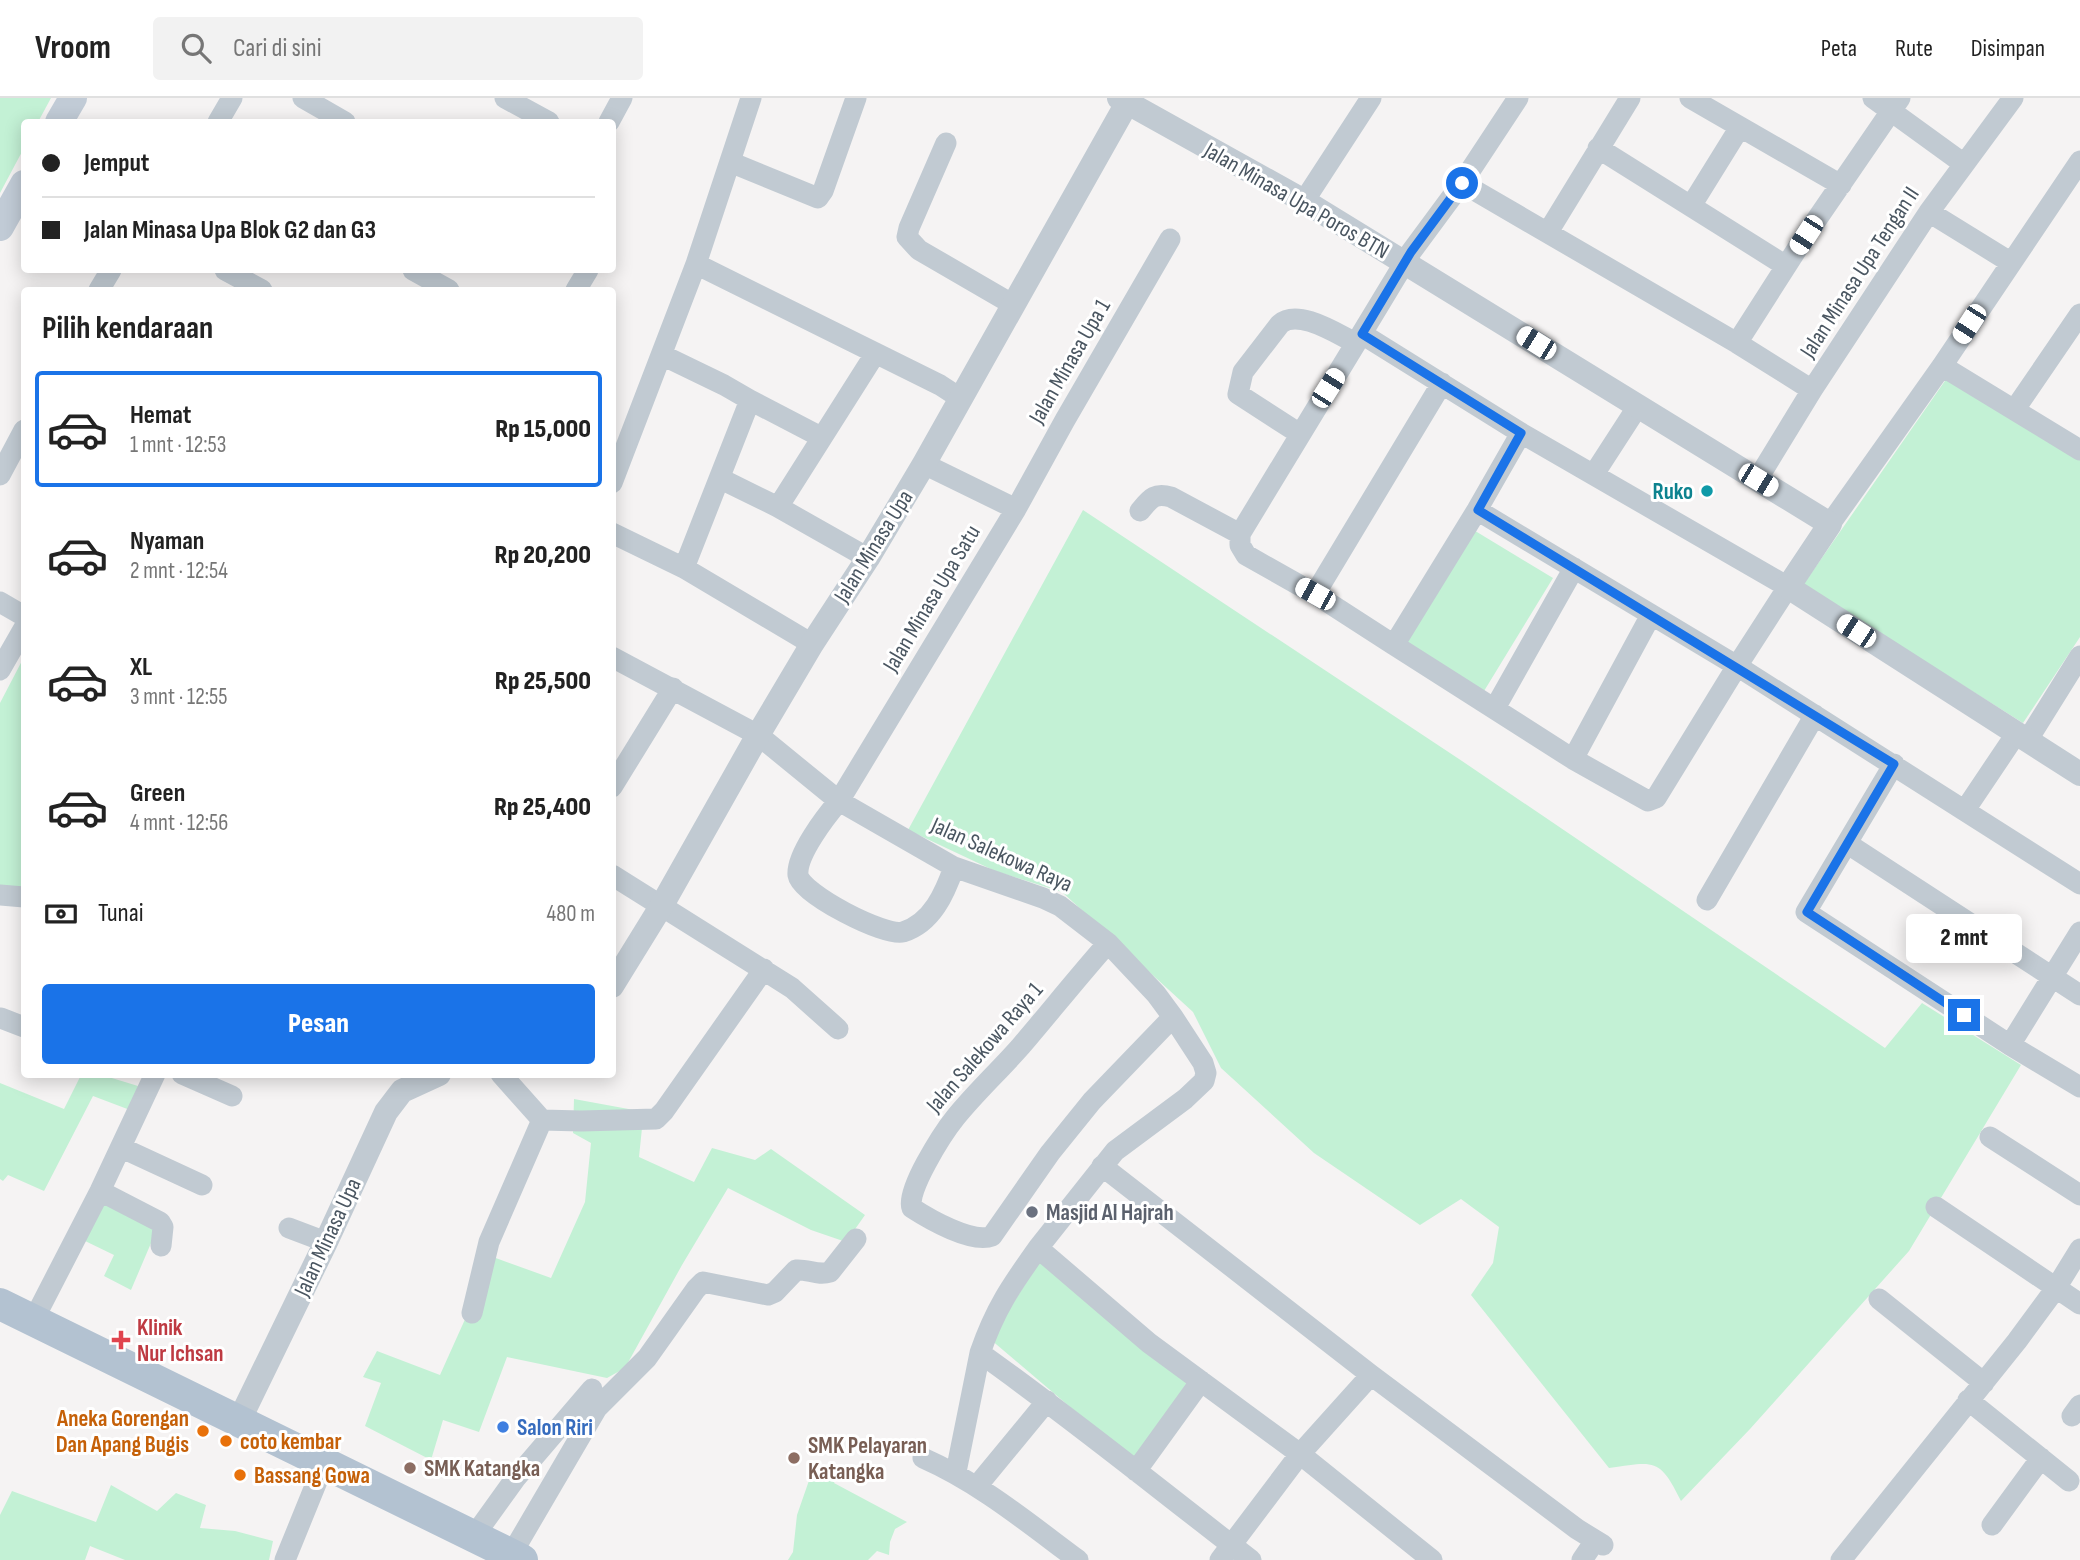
<!DOCTYPE html>
<html lang="id">
<meta charset="utf-8">
<style>
:root{--surface:#fff;--page:#f2f2f2;--text:#222;--muted:#767676;--line:#e0e0e0;--accent:#1a73e8}
body{margin:0;font-family:"Sofia Sans Condensed",sans-serif;background:var(--page);color:var(--text);height:100vh;display:flex;flex-direction:column;font-size:26px;white-space:nowrap}
*{box-sizing:border-box;margin:0}
p{font-size:23px;color:var(--muted)}
.icon{flex:none;width:38px;height:38px;fill:none;stroke:currentColor;stroke-width:2;stroke-linecap:round;stroke-linejoin:round}
.map{position:relative;flex:1;overflow:hidden}
.panel{position:absolute;left:21px;top:189px;width:595px;height:791px;display:flex;flex-direction:column;background:var(--surface);border-radius:7px;box-shadow:0 4px 18px #0003}
.panel>*{flex:none}
.guide{position:absolute;left:21px;top:21px;width:595px;height:154px;border-radius:7px;box-shadow:0 4px 18px #0003;display:grid;align-content:center;height:154px;padding:0 21px;background:var(--surface)}
.end{position:absolute;width:32px;height:32px;margin:-16px;border:9px solid #1a73e8;background:#fff;box-shadow:0 0 0 4px #fff}
.from{border-radius:50%}
.bubble{position:absolute;height:49px;border-radius:7px;background:var(--surface);box-shadow:0 4px 18px #0003;font-size:23px;font-weight:800;line-height:49px;text-align:center}
.car{position:absolute;width:21px;height:42px;margin:-21px -10px;border-radius:9px;box-shadow:0 0 5px 2px #0007;background:linear-gradient(#fff 24%,#345 0 40%,#fff 0 76%,#345 0 86%,#fff 0)}
.guide b{display:flex;align-items:center;gap:24px;height:66px;font-size:26px}
.guide b+b{border-top:2px solid var(--line)}
.guide i{width:18px;height:18px;background:var(--text)}
ul{padding:0;list-style:none}
li{display:flex;align-items:center;gap:21px;height:116px;margin:0 14px 10px;padding:0 7px;border:4px solid transparent;border-radius:7px}
li div{flex:1}
li b{display:block;font-size:26px}
li em{font-style:normal;font-weight:800}
li.current{border-color:var(--accent)}
li>.icon{width:63px;height:63px;stroke-width:1.5}
h2{padding:0 21px;font-size:32px;line-height:84px}
.pay{display:flex;align-items:center;gap:18px;height:77px;padding:0 21px;font-size:26px}
.pay p{margin-inline-start:auto}
.cta{display:flex;gap:14px;margin-top:auto;padding:14px 21px}
.cta a{flex:1;height:80px;border-radius:7px;background:var(--accent);color:#fff;font-size:28px;font-weight:800;line-height:80px;text-align:center}
header{display:flex;align-items:center;gap:42px;box-sizing:border-box;height:98px;padding:0 35px;background:var(--surface);border-bottom:2px solid var(--line)}
header strong{font-size:33px}
nav{display:flex;gap:38px;margin-inline-start:auto;font-size:24px}
.search{width:490px;height:63px;background:var(--page);display:flex;align-items:center;gap:18px;box-sizing:border-box;padding:0 24px;border-radius:7px;color:var(--muted);font-size:26px}
.map>svg:first-child{display:block}
</style>
<header>
<strong>Vroom</strong>
<div class="search"><svg class="icon" aria-label="search" viewBox="0 0 24 24"><circle cx="10" cy="10" r="6"/><path d="M15 15l6 6"/></svg>Cari di sini</div>
<nav><a>Peta</a><a>Rute</a><a>Disimpan</a></nav>
</header>
<div class="map">
<svg width="2080" height="1462" viewBox="0 0 2080 1462">
<rect width="100%" height="100%" fill="#f5f3f3"/>
<path fill="#c3f1d5" d="M0,0H51L38,24H24V50L0,95Z
M1947,280L2080,361V539L2023,625L1803,487Z
M1083,412L1462,663L1885,950L1922,905L2021,967L1909,1153L1750,1331L1681,1403C1659,1359 1655,1364 1609,1370L1471,1197L1493,1165L1499,1129L1461,1101L1420,1127L1314,1055L1221,970L1193,914L1062,794L995,773L908,732Z
M1467,428L1553,480L1481,598L1395,546Z
M24,559V796L0,794V605Z
M81,977H102L138,988L130,1012L93,998L44,1093L8,1077L3,1083L0,1081V985L64,1011Z
M574,1001L634,1012L642,1030L639,1059L694,1084L712,1050L755,1062L771,1051L865,1117L846,1144L811,1132L728,1090L682,1167L625,1270L607,1280L507,1259L479,1334L443,1322L431,1362L365,1328L381,1285L363,1279L377,1253L440,1277L493,1159L551,1180L585,1104L591,1045L573,1035Z
M105,1098L157,1131L131,1192L104,1178L114,1157L81,1141Z
M1042,1160L1191,1289L1137,1366L990,1241Z
M820,1367L839,1374L834,1385L907,1424L895,1431L890,1444L889,1457L877,1453L868,1462H788L793,1454L797,1417L813,1371Z
M111,1387L157,1413L176,1395L206,1407L200,1430L235,1433L273,1443L269,1462H125L90,1448L85,1462H0V1417L12,1393L96,1424Z"/>
<g fill="none" stroke-linecap="round" stroke-linejoin="round">
<path stroke="#c1cad2" stroke-width="21" d="M303,0L345,24
M505,0L549,24
M751,0L696,166L940,287L960,300
M1690,0L1841,87
M1873,0L1964,66
M218,24L232,0
M609,24L622,0
M946,45L909,130L907,139L919,152L1012,206
M1598,50L1786,168
M730,64L818,100L823,93L856,0
M1462,85L1737,245L1812,292
M1304,103L1371,0
M1691,108L1740,29
M1929,114L2010,164
M1548,134L1630,0
M225,172L262,192
M413,172L449,192
M99,192L111,172
M576,192L588,172
M1362,236L1521,335L1477,412L1394,547L1573,661L1648,703L1656,700L1737,568L1477,412
M1356,245L1411,154L1462,85L1518,0
M1737,245L1806,137L1900,0
M662,257L724,287L750,302L684,470
M1942,268L2080,352
M750,302L821,339
M2015,311L2080,216
M1521,335L1788,489L1737,568L2080,786
M1300,336L1238,296L1243,274L1280,226C1298,210 1337,236 1356,245L1240,436V447L1246,457L1315,496
M924,366L1016,411L839,703C826,718 796,757 798,777C801,796 885,839 903,834C932,825 945,795 954,769
M1594,376L1638,308
M0,377L24,332
M721,381L778,409
M1757,382L1812,292L1929,114L2013,0
M612,385L696,166
M1016,411L1065,322L1170,141
M1140,413C1150,401 1154,394 1171,399L1240,436
M1830,426L1942,268L2080,63
M612,435L684,470L812,546
M868,460L778,409L875,256
M0,504L24,518
M1394,547L1315,496L1442,285
M612,559L758,637L839,703L954,769L1043,800L1060,808L1108,845L1156,896L1173,919L1203,965L1206,975L1204,983L1185,1001L1115,1053L1038,1150
M0,572L24,530
M1495,610L1574,470
M2027,643L2080,558
M1573,661L1651,517
M1894,666L1806,814L2010,947L2080,989
M612,689L673,590
M1965,712L2016,636
M1848,746L2080,897
M612,777L792,890L838,931
M0,797L24,799
M1707,802L1815,617
M1108,845C1078,879 1050,914 1021,948C999,973 975,995 955,1020C943,1035 905,1094 912,1110C929,1121 972,1146 992,1138L1050,1055L1092,1003L1173,919
M1,920L24,929
M2010,947L2080,834
M182,976L232,998
M542,1022L581,1023L656,1021L664,1013L764,871
M1990,1039L2080,1097
M122,1050L202,1087
M1102,1068L1371,1277L1577,1431L1603,1447
M100,1093L160,1124L163,1129L161,1148
M1936,1109L2080,1206
M289,1130L326,1144
M1879,1201L1984,1285
M472,1215L489,1144L542,1022L501,976
M33,1223L100,1093L155,976
M1968,1302L2069,1383
M2072,1318L2080,1307
M923,1360C980,1385 1028,1425 1078,1462
M1136,1373L1201,1283
M956,1374L980,1255
M977,1388L1047,1303
M1992,1427L2041,1360
M474,1438L515,1381L592,1291
M511,1457L597,1310L647,1260L696,1191L703,1184L768,1197L775,1194L796,1172C808,1171 818,1178 830,1174L856,1141
M285,1462L324,1366
M1220,1462L1300,1356L1371,1277
M1251,1462C1161,1393 1073,1321 980,1255C995,1211 1011,1188 1038,1150L1149,1245L1300,1356L1432,1462
M1582,1462L1595,1443
M1841,1462L2017,1243L2056,1190L2080,1151"/>
<path stroke="#c1cad2" stroke-width="24" d="M1119,0L1304,103L1830,426L1788,489L2080,676
M612,888L662,807L758,637L812,546L868,460L924,366L1127,5
M239,1323L326,1144L386,1014L402,993L439,976"/>
<path stroke="#c1cbd6" stroke-width="28" d="M59,24L73,0
M0,129L24,86"/>
<path stroke="#b3c2d1" stroke-width="32" d="M0,1206L522,1462"/>
</g>
<g fill="none" stroke-linecap="round" stroke-linejoin="round">
<path stroke="#1a73e8" stroke-width="9" d="M1462,85L1411,154L1362,236L1521,335L1478,412L1894,666L1807,814L1964,917"/>
</g>
<circle fill="#0f9aa8" stroke="#fff" stroke-width="2.5" cx="1707" cy="393" r="7"/>
<circle fill="#6b7280" stroke="#fff" stroke-width="2.5" cx="1032" cy="1114" r="7"/>
<path fill="#e0444e" stroke="#fff" stroke-width="2.5" d="M117.5 1231.5h7v7h7v7h-7v7h-7v-7h-7v-7h7z"/>
<circle fill="#3f7fe0" stroke="#fff" stroke-width="2.5" cx="503" cy="1329" r="7"/>
<g fill="#e8710a" stroke="#fff" stroke-width="2.5">
<circle cx="203" cy="1333" r="7"/>
<circle cx="226" cy="1343" r="7"/>
<circle cx="240" cy="1377" r="7"/>
</g>
<g fill="#8d6e63" stroke="#fff" stroke-width="2.5">
<circle cx="794" cy="1360" r="7"/>
<circle cx="410" cy="1370" r="7"/>
</g>
<g text-anchor="middle" stroke-width="6" stroke-linejoin="round" paint-order="stroke">
<g font-size="23" fill="#4a5661" stroke="#fff">
<text transform="translate(1297 102) rotate(30)" y="8">Jalan Minasa Upa Poros BTN</text>
<text transform="translate(1859 174) rotate(-57)" y="8">Jalan Minasa Upa Tengan II</text>
<text transform="translate(1069 263) rotate(-60)" y="8">Jalan Minasa Upa 1</text>
<text transform="translate(873 448) rotate(-58)" y="8">Jalan Minasa Upa</text>
<text transform="translate(931 500) rotate(-59)" y="8">Jalan Minasa Upa Satu</text>
<text transform="translate(1002 756) rotate(24)" y="8">Jalan Salekowa Raya</text>
<text transform="translate(984 949) rotate(-49)" y="8">Jalan Salekowa Raya 1</text>
<text transform="translate(327 1139) rotate(-65)" y="8">Jalan Minasa Upa</text>
</g>
<g font-size="23" font-weight="bold" fill="#0d838f" stroke="#fff" text-anchor="end">
<text x="1693" y="401">Ruko</text>
</g>
<g font-size="23" font-weight="bold" fill="#5b616d" stroke="#fff" text-anchor="start">
<text x="1046" y="1122">Masjid Al Hajrah</text>
</g>
<g font-size="23" font-weight="bold" fill="#be3a42" stroke="#fff" text-anchor="start">
<text x="137" y="1237">Klinik<tspan x="137" dy="26">Nur Ichsan</tspan></text>
</g>
<g font-size="23" font-weight="bold" fill="#c56008" stroke="#fff" text-anchor="start">
<text x="189" y="1328" text-anchor="end">Aneka Gorengan<tspan x="189" dy="26">Dan Apang Bugis</tspan></text>
<text x="240" y="1351">coto kembar</text>
<text x="254" y="1385">Bassang Gowa</text>
</g>
<g font-size="23" font-weight="bold" fill="#366cbe" stroke="#fff" text-anchor="start">
<text x="517" y="1337">Salon Riri</text>
</g>
<g font-size="23" font-weight="bold" fill="#785e54" stroke="#fff" text-anchor="start">
<text x="808" y="1355">SMK Pelayaran<tspan x="808" dy="26">Katangka</tspan></text>
<text x="424" y="1378">SMK Katangka</text>
</g>
</g>
</svg>
<i class="end from" style="left:1462px;top:85px"></i>
<i class="end" style="left:1964px;top:917px"></i>
<div class="bubble" style="left:1906px;top:816px;width:116px">2 mnt</div>
<i class="car" style="left:1806px;top:137px;rotate:213deg"></i>
<i class="car" style="left:1969px;top:226px;rotate:213deg"></i>
<i class="car" style="left:1536px;top:245px;rotate:302deg"></i>
<i class="car" style="left:1328px;top:290px;rotate:32deg"></i>
<i class="car" style="left:1758px;top:382px;rotate:121deg"></i>
<i class="car" style="left:1315px;top:496px;rotate:299deg"></i>
<i class="car" style="left:1856px;top:533px;rotate:303deg"></i>
<div class="guide">
<b><i class="from"></i>Jemput</b>
<b><i></i>Jalan Minasa Upa Blok G2 dan G3</b>
</div>
<section class="panel">
<h2>Pilih kendaraan</h2>
<ul>
<li class="current"><svg class="icon" aria-label="car" viewBox="0 0 24 24"><path d="M5 17H2v-5l4-1 3-4h7l3 4 3 1v5h-3M9 17h6M6 11h13"/><circle cx="7" cy="17" r="2"/><circle cx="17" cy="17" r="2"/></svg><div><b>Hemat</b><p>1 mnt · 12:53</p></div><em>Rp 15,000</em></li>
<li><svg class="icon" aria-label="car" viewBox="0 0 24 24"><path d="M5 17H2v-5l4-1 3-4h7l3 4 3 1v5h-3M9 17h6M6 11h13"/><circle cx="7" cy="17" r="2"/><circle cx="17" cy="17" r="2"/></svg><div><b>Nyaman</b><p>2 mnt · 12:54</p></div><em>Rp 20,200</em></li>
<li><svg class="icon" aria-label="car" viewBox="0 0 24 24"><path d="M5 17H2v-5l4-1 3-4h7l3 4 3 1v5h-3M9 17h6M6 11h13"/><circle cx="7" cy="17" r="2"/><circle cx="17" cy="17" r="2"/></svg><div><b>XL</b><p>3 mnt · 12:55</p></div><em>Rp 25,500</em></li>
<li><svg class="icon" aria-label="car" viewBox="0 0 24 24"><path d="M5 17H2v-5l4-1 3-4h7l3 4 3 1v5h-3M9 17h6M6 11h13"/><circle cx="7" cy="17" r="2"/><circle cx="17" cy="17" r="2"/></svg><div><b>Green</b><p>4 mnt · 12:56</p></div><em>Rp 25,400</em></li>
</ul>
<div class="pay"><svg class="icon" aria-label="cash" viewBox="0 0 24 24"><path d="M3 7h18v10H3z"/><circle cx="12" cy="12" r="2"/></svg>Tunai<p>480 m</p></div>
<div class="cta"><a>Pesan</a></div>
</section>
</div>
